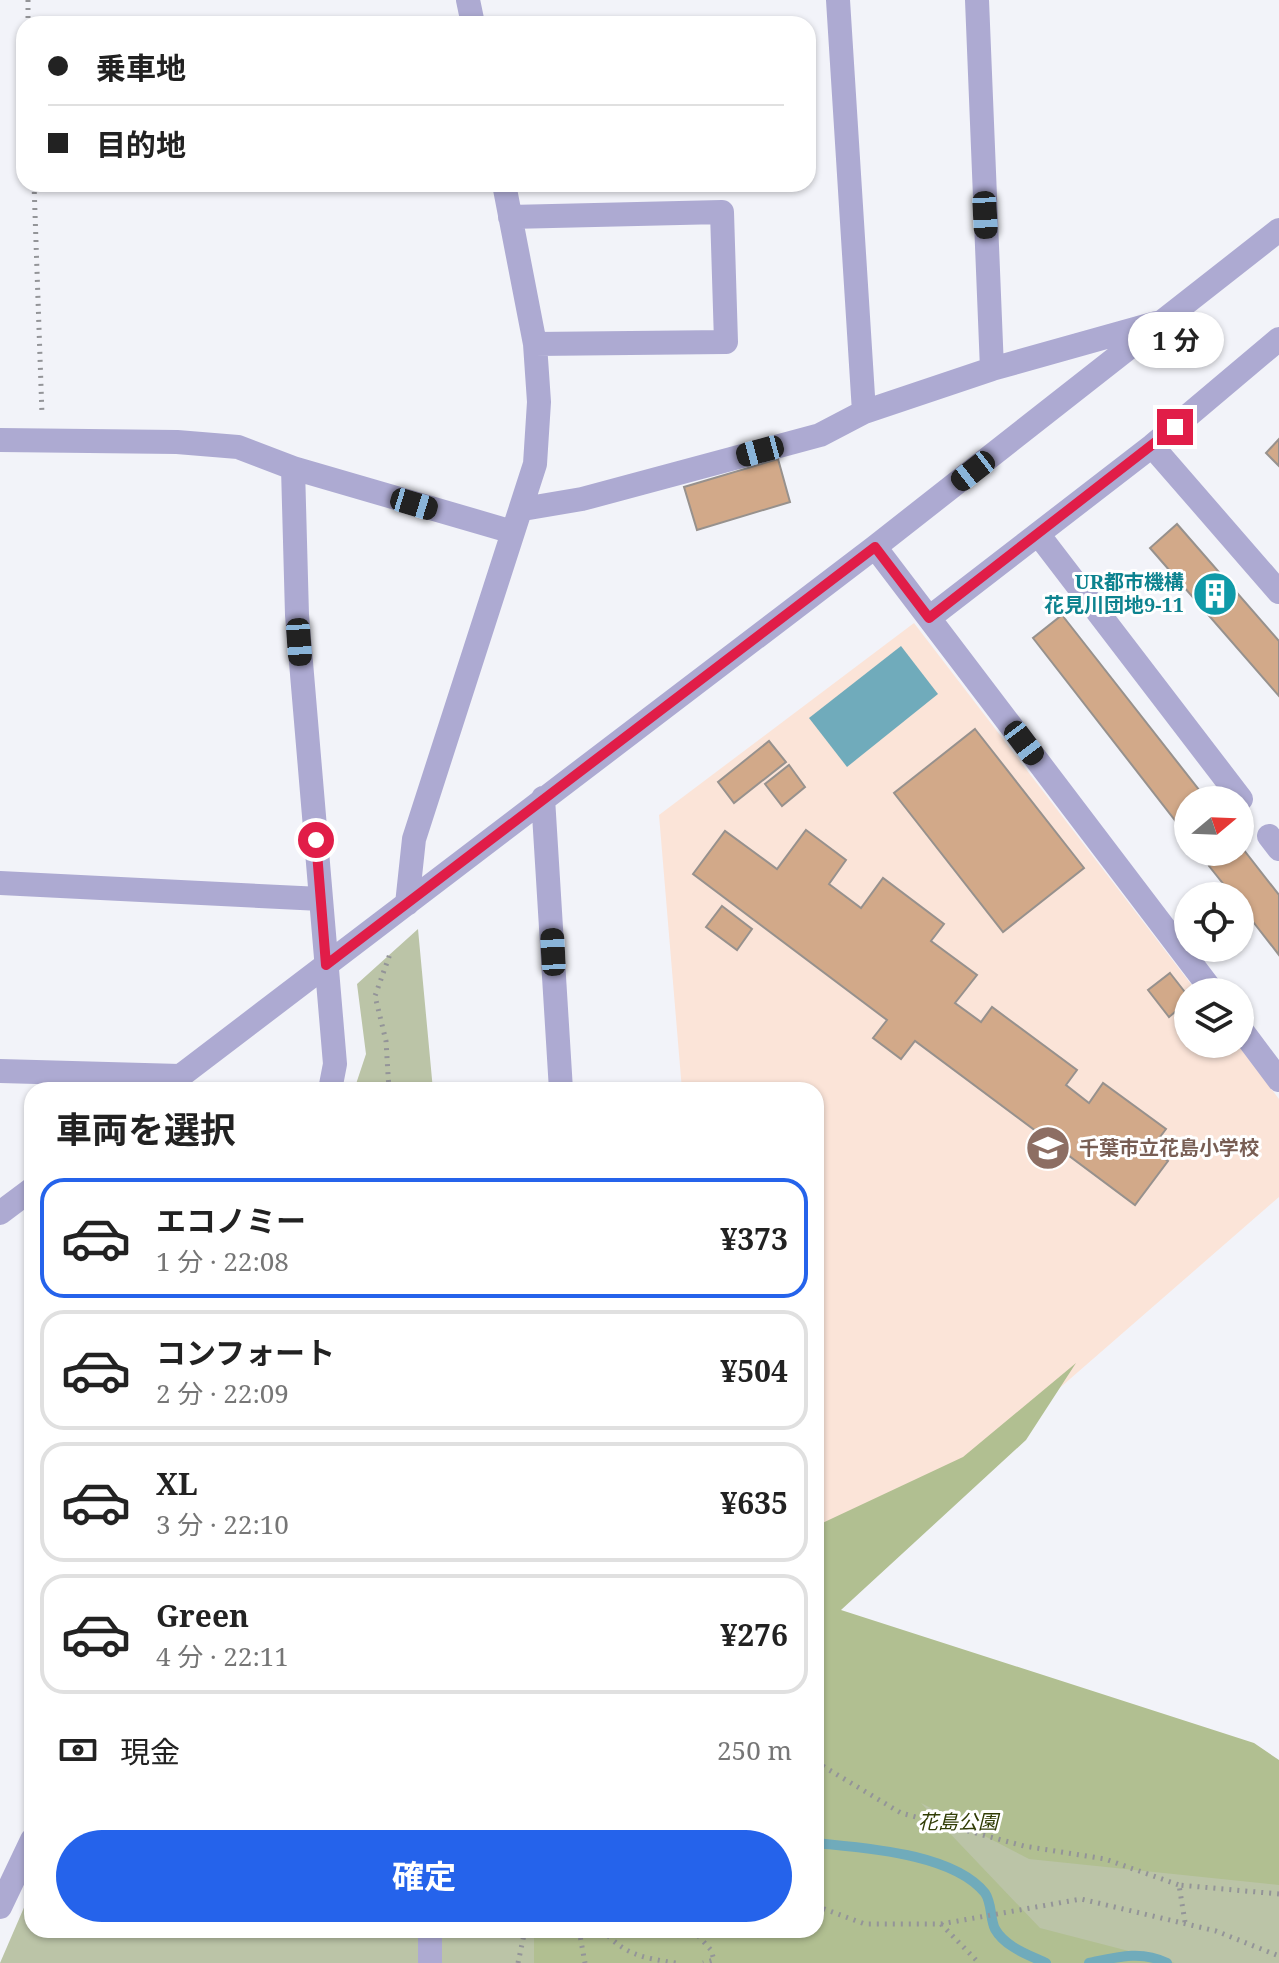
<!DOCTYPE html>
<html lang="ja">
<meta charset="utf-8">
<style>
:root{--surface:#fff;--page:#f2f2f2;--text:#222;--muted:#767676;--line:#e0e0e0;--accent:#2563eb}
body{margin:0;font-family:"Noto Serif","Noto Sans JP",serif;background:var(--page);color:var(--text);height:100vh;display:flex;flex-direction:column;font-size:30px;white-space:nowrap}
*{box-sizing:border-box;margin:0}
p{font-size:26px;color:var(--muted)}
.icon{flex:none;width:44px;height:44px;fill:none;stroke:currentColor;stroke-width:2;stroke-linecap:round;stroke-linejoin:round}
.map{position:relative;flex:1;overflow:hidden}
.panel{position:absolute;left:24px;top:1082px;width:800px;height:856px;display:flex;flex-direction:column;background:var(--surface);border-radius:24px;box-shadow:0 2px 6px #0004}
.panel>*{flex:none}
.guide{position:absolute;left:16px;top:16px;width:800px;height:176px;border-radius:24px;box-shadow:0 2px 6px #0004;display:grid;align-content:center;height:176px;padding:0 32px;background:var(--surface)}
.needle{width:52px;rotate:71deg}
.buttons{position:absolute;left:1174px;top:786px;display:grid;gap:16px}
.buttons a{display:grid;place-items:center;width:80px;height:80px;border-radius:50%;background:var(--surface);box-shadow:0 2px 6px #0004;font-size:40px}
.end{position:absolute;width:36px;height:36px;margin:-18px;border:10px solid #e11d48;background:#fff;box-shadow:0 0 0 4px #fff}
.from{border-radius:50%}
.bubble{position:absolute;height:56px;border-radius:28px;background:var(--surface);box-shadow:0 2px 6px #0004;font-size:26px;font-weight:700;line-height:56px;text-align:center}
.car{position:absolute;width:24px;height:48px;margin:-24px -12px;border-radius:10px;box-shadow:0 0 6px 2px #0007;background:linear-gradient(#222 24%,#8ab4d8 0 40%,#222 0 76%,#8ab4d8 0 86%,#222 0)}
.guide b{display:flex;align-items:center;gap:28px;height:76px;font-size:30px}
.guide b+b{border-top:2px solid var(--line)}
.guide i{width:20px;height:20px;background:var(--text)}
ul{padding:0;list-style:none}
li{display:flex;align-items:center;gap:24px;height:120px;margin:0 16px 12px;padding:0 16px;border:4px solid var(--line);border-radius:24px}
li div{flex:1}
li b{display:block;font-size:30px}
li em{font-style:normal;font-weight:700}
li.on{border-color:var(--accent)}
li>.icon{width:72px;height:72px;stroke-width:1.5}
h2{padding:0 32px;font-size:36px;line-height:96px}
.pay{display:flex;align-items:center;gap:20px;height:88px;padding:0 32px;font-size:30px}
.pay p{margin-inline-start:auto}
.cta{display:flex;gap:16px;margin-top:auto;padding:16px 32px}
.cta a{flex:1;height:92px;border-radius:48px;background:var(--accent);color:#fff;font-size:32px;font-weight:700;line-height:92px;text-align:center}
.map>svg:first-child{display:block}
</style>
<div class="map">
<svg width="1279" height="1963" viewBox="0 0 1279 1963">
<rect width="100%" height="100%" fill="#f2f3f9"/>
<path fill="#fbe4d8" d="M914,623L1197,992H1188V1044H1237L1279,1099V1197L816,1600V1090H682L659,815Z"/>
<path fill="#bbc4a7" d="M418,929L433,1090H354L366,1054L357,984Z
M816,1628L1279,1781V1963H0L32,1889V1930H816Z"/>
<path fill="#b1bf91" d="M1076,1363L1026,1440L841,1610L1254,1743L1279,1760V1885L1029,1859L921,1803L1040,1928L1175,1963H534V1930H816V1526L963,1457Z"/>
<path fill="#70abbb" d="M901,646L938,694L847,767L809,718Z"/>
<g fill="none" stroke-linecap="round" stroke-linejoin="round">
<path stroke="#70abbb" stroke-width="10" d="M816,1843C864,1848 953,1853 985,1893C992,1903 990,1919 995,1929C1005,1947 1029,1955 1046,1963
M1089,1963C1117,1957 1141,1950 1167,1963"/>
</g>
<path fill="#d2a989" stroke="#97918d" stroke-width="2" d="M1279,439V466L1266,453Z
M778,459L790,502L697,530L684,487Z
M1177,524L1279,641V696L1150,548Z
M1062,615L1207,800H1188V837L1033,638Z
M975,729L1084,868L1003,932L894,793Z
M769,741L786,762L734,803L718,782Z
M789,765L805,787L782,806L765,784Z
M806,830L846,860L829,884L861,908L883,878L944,924L931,941L977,975L955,1003L981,1022L992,1007L1077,1070L1066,1085L1089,1103L1103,1083L1166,1129L1151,1149L1168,1161L1135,1205L915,1041L901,1059L873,1038L887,1020L693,874L725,831L777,869Z
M1240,845L1279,895V955L1240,905V896H1233L1209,866L1227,852H1240Z
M722,906L752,929L737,950L706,927Z
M1170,973L1188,996V1001L1169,1017L1148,990Z"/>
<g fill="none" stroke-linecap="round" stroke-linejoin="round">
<path stroke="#939498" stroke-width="5" stroke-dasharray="2 6" stroke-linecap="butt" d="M28,0V24
M34,184L42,415
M389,1090L386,1041L375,996L390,954
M816,1762L901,1813L1024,1846L1105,1859L1179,1885
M816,1906L865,1924H941L1081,1899L1216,1931L1279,1956
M1185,1922L1179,1885L1279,1894
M941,1924L979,1963
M579,1930L585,1963
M603,1930C624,1955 644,1958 676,1963
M693,1930L711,1950L714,1960L703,1963
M518,1963L525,1930"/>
<path stroke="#adaad2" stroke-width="24" d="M468,0L473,24
M838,0L864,412
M977,0L992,369
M510,217L722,212L726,342L535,344
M0,440L177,442L238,447L293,468L513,532
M1152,446L1279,592
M293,468L297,615L335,1064L330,1090
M523,509L582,499L820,435L864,412L992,369L1156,323
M1038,534L1241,799
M875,547L1213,992
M929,618L1152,446L1279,339
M543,798L561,1090
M1269,836L1279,849
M0,883L321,899
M407,904L414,839L535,464L539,402L535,344L504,184
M1240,1028L1279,1080
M0,1071L180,1076
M162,1090L875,547L1279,230
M0,1213L32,1189
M0,1907L32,1840
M430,1963V1930"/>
</g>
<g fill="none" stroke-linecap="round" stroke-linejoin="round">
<path stroke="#e11d48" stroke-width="10" d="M316,840L326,965L875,547L929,618L1175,427"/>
</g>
<defs>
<g id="building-disc" transform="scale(2.3)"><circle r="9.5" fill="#0f9aa8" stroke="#fff"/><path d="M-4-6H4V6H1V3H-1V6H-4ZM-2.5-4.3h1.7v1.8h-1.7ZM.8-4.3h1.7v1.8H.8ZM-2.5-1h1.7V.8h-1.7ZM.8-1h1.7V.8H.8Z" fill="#fff"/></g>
<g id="school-disc" transform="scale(2.3)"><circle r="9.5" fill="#8d6e63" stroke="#fff"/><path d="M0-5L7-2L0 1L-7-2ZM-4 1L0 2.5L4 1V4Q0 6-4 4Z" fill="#fff"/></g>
</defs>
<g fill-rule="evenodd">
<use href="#building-disc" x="1215" y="594"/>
<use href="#school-disc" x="1048" y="1148"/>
</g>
<g text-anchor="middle" stroke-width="6" stroke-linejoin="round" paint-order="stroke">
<g font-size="20" font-weight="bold" fill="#0d838f" stroke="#fff" text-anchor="end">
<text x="1184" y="589">UR都市機構<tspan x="1184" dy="23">花見川団地9-11</tspan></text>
</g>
<g font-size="20" font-weight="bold" fill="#785e54" stroke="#fff" text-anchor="start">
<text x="1079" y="1155">千葉市立花島小学校</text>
</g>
<g font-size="20" font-style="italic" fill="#303c05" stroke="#fff">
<text x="958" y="1829">花島公園</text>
</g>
</g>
</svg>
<div class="buttons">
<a><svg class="needle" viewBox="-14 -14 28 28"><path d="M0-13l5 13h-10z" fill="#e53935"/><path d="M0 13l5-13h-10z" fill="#767676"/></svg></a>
<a><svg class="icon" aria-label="locate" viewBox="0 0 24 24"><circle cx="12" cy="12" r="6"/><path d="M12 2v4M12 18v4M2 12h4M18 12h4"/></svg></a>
<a><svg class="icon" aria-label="layers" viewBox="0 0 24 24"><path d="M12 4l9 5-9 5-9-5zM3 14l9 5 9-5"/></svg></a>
</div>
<i class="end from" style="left:316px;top:840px"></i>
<i class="end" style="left:1175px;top:427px"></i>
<div class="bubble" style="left:1128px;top:312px;width:96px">1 分</div>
<i class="car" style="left:985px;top:215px;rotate:177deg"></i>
<i class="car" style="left:760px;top:451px;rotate:255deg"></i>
<i class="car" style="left:973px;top:471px;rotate:232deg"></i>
<i class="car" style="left:414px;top:504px;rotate:107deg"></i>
<i class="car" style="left:299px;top:642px;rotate:176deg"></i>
<i class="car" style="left:1024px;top:743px;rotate:143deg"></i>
<i class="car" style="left:553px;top:952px;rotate:357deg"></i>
<div class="guide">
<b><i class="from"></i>乗車地</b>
<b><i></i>目的地</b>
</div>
<section class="panel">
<h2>車両を選択</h2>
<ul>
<li class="on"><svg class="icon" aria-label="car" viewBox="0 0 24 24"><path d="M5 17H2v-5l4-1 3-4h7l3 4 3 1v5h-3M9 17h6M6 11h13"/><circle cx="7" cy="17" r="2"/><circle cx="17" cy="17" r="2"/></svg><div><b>エコノミー</b><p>1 分 · 22:08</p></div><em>¥373</em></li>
<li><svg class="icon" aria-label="car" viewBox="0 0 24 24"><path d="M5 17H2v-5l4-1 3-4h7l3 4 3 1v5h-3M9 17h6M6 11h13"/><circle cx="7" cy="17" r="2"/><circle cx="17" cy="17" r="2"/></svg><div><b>コンフォート</b><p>2 分 · 22:09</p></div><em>¥504</em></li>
<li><svg class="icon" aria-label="car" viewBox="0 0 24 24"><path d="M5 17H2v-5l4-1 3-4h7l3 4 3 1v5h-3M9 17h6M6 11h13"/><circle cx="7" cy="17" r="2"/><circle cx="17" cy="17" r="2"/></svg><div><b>XL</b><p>3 分 · 22:10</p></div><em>¥635</em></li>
<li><svg class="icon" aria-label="car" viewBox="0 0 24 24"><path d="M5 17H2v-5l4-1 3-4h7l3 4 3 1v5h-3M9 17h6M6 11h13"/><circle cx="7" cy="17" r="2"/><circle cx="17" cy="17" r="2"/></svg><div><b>Green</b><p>4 分 · 22:11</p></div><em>¥276</em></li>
</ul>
<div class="pay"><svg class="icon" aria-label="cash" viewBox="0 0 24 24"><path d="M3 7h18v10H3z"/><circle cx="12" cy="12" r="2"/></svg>現金<p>250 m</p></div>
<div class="cta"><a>確定</a></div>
</section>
</div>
